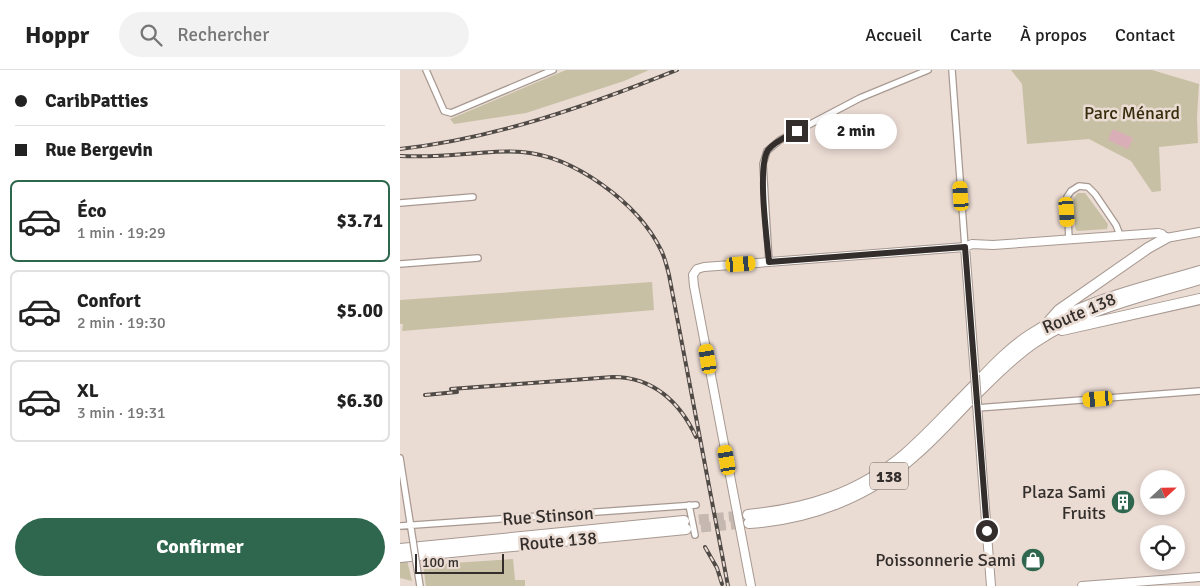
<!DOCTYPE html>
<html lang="fr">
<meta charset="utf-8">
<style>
:root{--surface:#fff;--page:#f2f2f2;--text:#222;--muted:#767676;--line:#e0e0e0;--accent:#2f674e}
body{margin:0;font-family:Signika,sans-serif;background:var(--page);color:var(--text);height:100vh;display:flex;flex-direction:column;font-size:19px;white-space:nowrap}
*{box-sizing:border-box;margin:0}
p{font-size:16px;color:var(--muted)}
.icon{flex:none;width:28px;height:28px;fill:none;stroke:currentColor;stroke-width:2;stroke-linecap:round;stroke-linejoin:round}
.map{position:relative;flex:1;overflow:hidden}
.sheet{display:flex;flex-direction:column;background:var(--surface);width:400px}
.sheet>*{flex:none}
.banner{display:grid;align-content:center;height:110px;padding:0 15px;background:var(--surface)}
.needle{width:32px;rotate:68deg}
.tools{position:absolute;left:740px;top:400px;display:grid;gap:10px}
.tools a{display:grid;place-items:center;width:45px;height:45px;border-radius:50%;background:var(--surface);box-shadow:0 2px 8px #0003;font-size:25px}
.scale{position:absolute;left:15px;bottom:12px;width:89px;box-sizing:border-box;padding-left:5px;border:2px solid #332e2b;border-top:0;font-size:14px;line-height:18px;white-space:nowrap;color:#332e2b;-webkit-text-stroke:4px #eadbd3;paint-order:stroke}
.end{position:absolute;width:22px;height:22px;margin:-11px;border:6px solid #332e2b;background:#fff;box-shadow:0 0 0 2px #fff}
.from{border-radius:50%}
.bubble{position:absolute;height:35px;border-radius:18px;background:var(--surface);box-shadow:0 2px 8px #0003;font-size:16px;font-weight:800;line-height:35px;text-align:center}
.car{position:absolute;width:15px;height:30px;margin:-15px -8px;border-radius:6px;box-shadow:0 0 4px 1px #0007;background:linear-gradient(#f5c518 24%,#345 0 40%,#f5c518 0 76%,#345 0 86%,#f5c518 0)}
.banner b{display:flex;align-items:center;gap:18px;height:48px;font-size:19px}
.banner b+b{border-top:1px solid var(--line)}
.banner i{width:12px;height:12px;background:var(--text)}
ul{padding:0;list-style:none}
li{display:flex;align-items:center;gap:15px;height:82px;margin:0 10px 8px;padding:0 5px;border:2px solid var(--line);border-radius:8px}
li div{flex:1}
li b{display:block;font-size:19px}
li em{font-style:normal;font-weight:800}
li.on{border-color:var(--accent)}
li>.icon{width:45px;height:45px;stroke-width:1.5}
.action{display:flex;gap:10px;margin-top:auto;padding:10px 15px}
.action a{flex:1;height:58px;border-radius:30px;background:var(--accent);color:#fff;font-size:20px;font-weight:800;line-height:58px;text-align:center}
header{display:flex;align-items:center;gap:30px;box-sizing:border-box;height:70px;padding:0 25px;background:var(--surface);border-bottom:1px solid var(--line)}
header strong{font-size:24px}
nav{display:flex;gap:28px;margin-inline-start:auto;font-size:18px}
.search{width:350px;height:45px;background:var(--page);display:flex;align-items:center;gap:12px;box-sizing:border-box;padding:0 18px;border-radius:28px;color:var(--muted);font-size:19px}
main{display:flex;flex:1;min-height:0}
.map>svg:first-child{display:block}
</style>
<header>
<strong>Hoppr</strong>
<div class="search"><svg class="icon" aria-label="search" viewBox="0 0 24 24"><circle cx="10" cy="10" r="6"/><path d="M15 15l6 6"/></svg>Rechercher</div>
<nav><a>Accueil</a><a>Carte</a><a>À propos</a><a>Contact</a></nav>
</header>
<main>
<section class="sheet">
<div class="banner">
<b><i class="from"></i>CaribPatties</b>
<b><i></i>Rue Bergevin</b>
</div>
<ul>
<li class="on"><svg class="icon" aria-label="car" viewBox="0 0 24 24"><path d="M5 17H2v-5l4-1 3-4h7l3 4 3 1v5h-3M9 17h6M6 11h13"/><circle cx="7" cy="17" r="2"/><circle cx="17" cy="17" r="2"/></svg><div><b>Éco</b><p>1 min · 19:29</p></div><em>$3.71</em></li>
<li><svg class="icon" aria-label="car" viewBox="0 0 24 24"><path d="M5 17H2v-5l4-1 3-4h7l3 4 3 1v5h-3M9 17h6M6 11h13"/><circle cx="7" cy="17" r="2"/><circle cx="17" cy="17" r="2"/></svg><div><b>Confort</b><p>2 min · 19:30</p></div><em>$5.00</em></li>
<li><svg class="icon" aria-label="car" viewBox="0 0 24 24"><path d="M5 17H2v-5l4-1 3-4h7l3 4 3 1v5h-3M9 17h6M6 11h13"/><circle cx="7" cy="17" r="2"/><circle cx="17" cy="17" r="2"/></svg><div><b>XL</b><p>3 min · 19:31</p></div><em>$6.30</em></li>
</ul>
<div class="action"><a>Confirmer</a></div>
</section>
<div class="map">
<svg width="800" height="516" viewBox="0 0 800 516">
<rect width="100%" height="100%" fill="#eadbd3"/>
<path fill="#c7c0a4" d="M166,0H249L224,11L126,43L54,54L50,49Z
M611,0H752L799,14L797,47L798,73L759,77L761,121L752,122L731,91L689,69L627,74L622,14Z
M678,123H685L708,154L707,159L678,161L676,160C674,149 669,130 678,123Z
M252,212L254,240L2,261L3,254H0V230Z
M113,489L115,510H125V516H26L23,495Z
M7,490L12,511L0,508V491Z"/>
<path fill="#daaeb7" d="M713,59L733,68L728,79L708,70Z"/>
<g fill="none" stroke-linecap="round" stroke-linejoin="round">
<path stroke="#c5b8b1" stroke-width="10" stroke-dasharray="10 5" stroke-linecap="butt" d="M284,451L348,445
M286,459L349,453"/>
<g stroke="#a79991" stroke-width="8">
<path id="street" d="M26,0L44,41L51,43L153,0
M552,0L565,177
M0,133L73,127
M669,170L667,127L671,121L679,116L688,117L695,124L716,155L720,165
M369,192L363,94L367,81L380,70L460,28L528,0
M0,194L78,188
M577,338L800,321
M0,388L13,471
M289,435L295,465
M0,456L296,435
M16,491L20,516"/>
</g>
<g stroke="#a79991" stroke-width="10">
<path id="secondary" d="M565,177L575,305
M577,334L591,516
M351,516L294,216L293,205L297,199L304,197L565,177L572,174L593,175L758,163L762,164L766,168L800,162
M682,516L800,507"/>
</g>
<g stroke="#a79991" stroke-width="12">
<path id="highway" d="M650,250L659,240L748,178L766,168
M662,260L800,229
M348,445C407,439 457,424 504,385C525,367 544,346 564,326C585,305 605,281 630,265C681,231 743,218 800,201
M349,453C410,449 468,427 514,386C534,369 552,349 570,330C591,310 611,288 635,272C684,239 744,226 800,209
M0,479L284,451
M0,487L286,459"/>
</g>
<use href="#street" stroke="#fff" stroke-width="5.5"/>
<use href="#secondary" stroke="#fff" stroke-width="8"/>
<use href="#highway" stroke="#fff" stroke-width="10"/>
<g stroke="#504a46" stroke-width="4">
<path id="rail" d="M0,79C97,68 187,36 277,0
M0,86C22,87 43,86 65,84C84,83 103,80 122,82C174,86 238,133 261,180C265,188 267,197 269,205L328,516
M51,319L213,307C253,307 280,332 296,367
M25,325L57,322
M305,477L317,498L322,514"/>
</g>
<use href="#rail" stroke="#eadbd3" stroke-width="2" stroke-dasharray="5.5" stroke-linecap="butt"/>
<g stroke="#a79991" stroke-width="8" stroke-linecap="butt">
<path id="street-bridge" d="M13,471L16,491"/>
</g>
<g stroke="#a79991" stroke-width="10" stroke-linecap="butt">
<path id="secondary-bridge" d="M575,305L577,334"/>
</g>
<use href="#street-bridge" stroke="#fff" stroke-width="5.5"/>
<use href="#secondary-bridge" stroke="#fff" stroke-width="8"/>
</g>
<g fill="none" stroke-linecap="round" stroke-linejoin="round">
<path stroke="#332e2b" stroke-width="6" d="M397,61C388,66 375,71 368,80C357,96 367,170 369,192L565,177L587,461"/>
</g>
<defs>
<g id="building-disc" transform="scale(1.25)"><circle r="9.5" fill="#2f674e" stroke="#eadbd3"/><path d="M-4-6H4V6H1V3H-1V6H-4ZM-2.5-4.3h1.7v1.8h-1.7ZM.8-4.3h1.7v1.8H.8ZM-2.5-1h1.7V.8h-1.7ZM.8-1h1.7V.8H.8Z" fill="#fff"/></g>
<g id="shop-disc" transform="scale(1.25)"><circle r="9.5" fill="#2f674e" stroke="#eadbd3"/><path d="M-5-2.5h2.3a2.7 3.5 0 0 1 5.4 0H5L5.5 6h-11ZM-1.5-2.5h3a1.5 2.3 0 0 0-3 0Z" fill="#fff"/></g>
</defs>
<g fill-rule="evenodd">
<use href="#building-disc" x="723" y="432"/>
<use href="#shop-disc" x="633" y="490"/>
</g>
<g text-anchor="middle" stroke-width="5" stroke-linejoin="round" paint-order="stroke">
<rect fill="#eadbd3" stroke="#6a625d" stroke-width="1" x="470" y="392.5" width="38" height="27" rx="4"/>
<g font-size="16" font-weight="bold" fill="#332e2b">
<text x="489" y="412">138</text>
</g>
<g font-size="18" fill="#352d0c" stroke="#eadbd3">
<text x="732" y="49">Parc Ménard</text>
</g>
<g font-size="18" fill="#332e2b" stroke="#eadbd3">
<text transform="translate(679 243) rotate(-23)" y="6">Route 138</text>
<text transform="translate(148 446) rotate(-4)" y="6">Rue Stinson</text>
<text transform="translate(158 471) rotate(-5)" y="6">Route 138</text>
</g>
<g font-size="18" fill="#332e2b" stroke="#eadbd3" text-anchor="end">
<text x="706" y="428">Plaza Sami<tspan x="706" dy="21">Fruits</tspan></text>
<text x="616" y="496">Poissonnerie Sami</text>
</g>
</g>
</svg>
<div class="tools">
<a><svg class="needle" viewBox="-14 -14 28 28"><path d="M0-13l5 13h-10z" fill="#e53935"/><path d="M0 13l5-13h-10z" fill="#767676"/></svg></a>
<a><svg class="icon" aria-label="locate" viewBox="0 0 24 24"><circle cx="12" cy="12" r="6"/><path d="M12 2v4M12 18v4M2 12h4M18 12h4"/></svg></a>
</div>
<div class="scale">100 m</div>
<i class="end from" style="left:587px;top:461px"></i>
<i class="end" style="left:397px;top:61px"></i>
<div class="bubble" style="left:415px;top:44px;width:82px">2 min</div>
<i class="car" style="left:561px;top:126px;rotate:356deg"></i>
<i class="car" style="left:667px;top:142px;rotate:176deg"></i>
<i class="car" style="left:341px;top:194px;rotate:86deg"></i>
<i class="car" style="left:308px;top:289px;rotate:350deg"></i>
<i class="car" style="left:698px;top:329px;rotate:265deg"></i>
<i class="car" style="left:327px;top:390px;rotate:350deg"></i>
</div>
</main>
